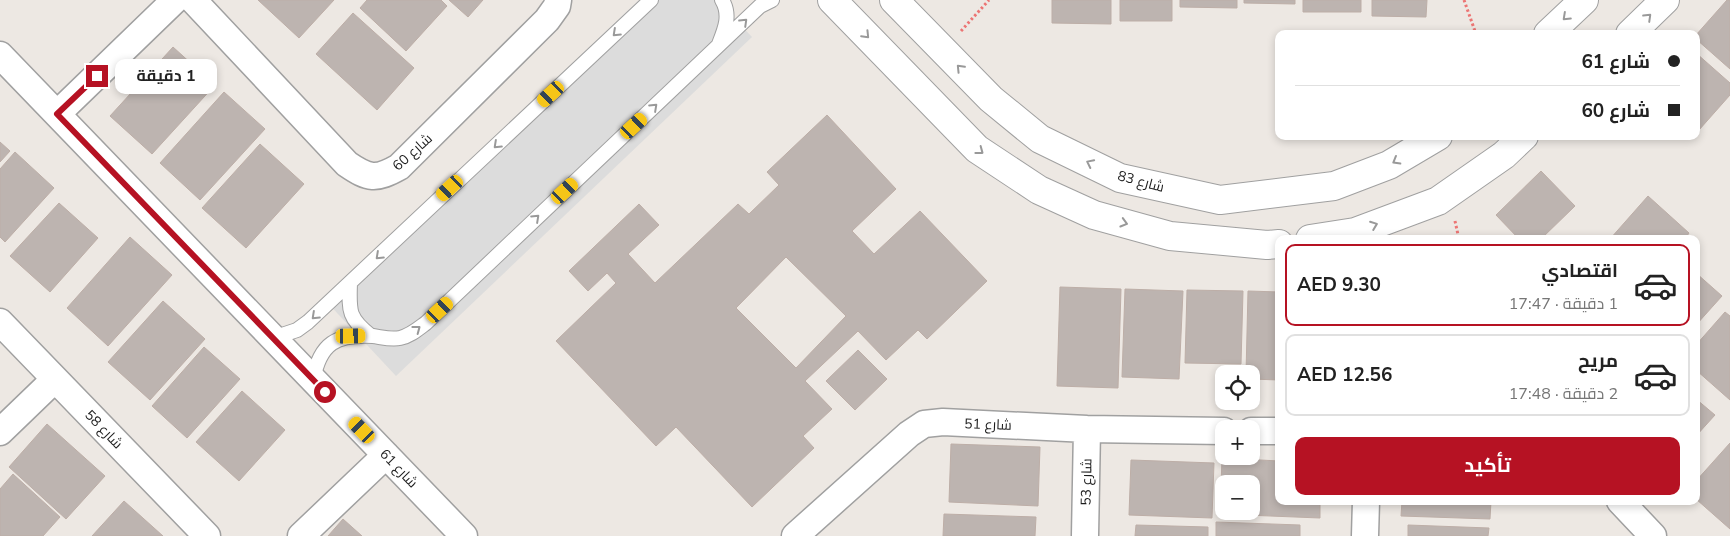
<!DOCTYPE html>
<html lang="ar">
<meta charset="utf-8">
<style>
:root{--surface:#fff;--page:#f2f2f2;--text:#222;--muted:#767676;--line:#e0e0e0;--accent:#b61223}
body{margin:0;font-family:"Nunito Sans",Cairo,sans-serif;background:var(--page);color:var(--text);direction:rtl;height:100vh;display:flex;flex-direction:column;font-size:19px;white-space:nowrap}
*{box-sizing:border-box;margin:0}
p{font-size:16px;color:var(--muted)}
.icon{flex:none;width:28px;height:28px;fill:none;stroke:currentColor;stroke-width:2;stroke-linecap:round;stroke-linejoin:round}
.map{position:relative;flex:1;overflow:hidden;direction:ltr}
.sheet{position:absolute;left:1275px;top:235px;width:425px;height:270px;display:flex;flex-direction:column;background:var(--surface);border-radius:10px;box-shadow:0 2px 8px #0003;direction:rtl}
.sheet>*{flex:none}
.hud{position:absolute;left:1275px;top:30px;width:425px;height:110px;border-radius:10px;box-shadow:0 2px 8px #0003;direction:rtl;display:grid;align-content:center;height:110px;padding:0 20px;background:var(--surface)}
.fabs{position:absolute;left:1215px;top:365px;display:grid;gap:10px}
.fabs a{display:grid;place-items:center;width:45px;height:45px;border-radius:10px;background:var(--surface);box-shadow:0 2px 8px #0003;font-size:25px}
.end{position:absolute;width:22px;height:22px;margin:-11px;border:6px solid #b61223;background:#fff;box-shadow:0 0 0 2px #fff}
.from{border-radius:50%}
.bubble{position:absolute;height:35px;border-radius:10px;background:var(--surface);box-shadow:0 2px 8px #0003;font-size:16px;font-weight:700;line-height:35px;text-align:center;direction:rtl}
.car{position:absolute;width:15px;height:30px;margin:-15px -8px;border-radius:6px;box-shadow:0 0 4px 1px #0007;background:linear-gradient(#f5c518 24%,#345 0 40%,#f5c518 0 76%,#345 0 86%,#f5c518 0)}
.hud b{display:flex;align-items:center;gap:18px;height:48px;font-size:19px}
.hud b+b{border-top:1px solid var(--line)}
.hud i{width:12px;height:12px;background:var(--text)}
ul{padding:9px 0 0;list-style:none}
li{display:flex;align-items:center;gap:15px;height:82px;margin:0 10px 8px;padding:0 10px;border:2px solid var(--line);border-radius:10px}
li div{flex:1}
li b{display:block;font-size:19px}
li em{font-style:normal;font-weight:700}
li.selected{border-color:var(--accent)}
li>.icon{width:45px;height:45px;stroke-width:1.5}
.primary-button{display:flex;gap:10px;margin-top:auto;padding:10px 20px}
.primary-button a{flex:1;height:58px;border-radius:10px;background:var(--accent);color:#fff;font-size:20px;font-weight:700;line-height:58px;text-align:center}
.map>svg:first-child{display:block}
</style>
<div class="map">
<svg width="1730" height="536" viewBox="0 0 1730 536">
<rect width="100%" height="100%" fill="#ede8e3"/>
<path fill="#dcdcdc" d="M639,0H717L752,37L396,376L324,299Z"/>
<path fill="#bdb4b0" stroke="#bdaea7" fill-rule="evenodd" d="M258,0H334L299,38Z
M367,0H441L447,6L406,51L360,8Z
M449,0H483L468,17Z
M1052,0H1111V24L1052,23Z
M1120,0H1172V21H1120Z
M1180,0H1237V8L1180,7Z
M1244,0H1295V4L1244,3Z
M1303,0H1361V12H1303Z
M1372,0H1427L1426,17L1372,16Z
M1727,0H1730V69L1696,39V35Z
M353,13L414,68L377,110L316,54Z
M173,47L215,85L152,154L110,116Z
M1696,53L1730,83V95L1699,130L1696,128Z
M224,92L265,129L200,200L160,163Z
M827,115L896,189L852,231L874,254L920,211L987,281L927,339L918,330L886,360L858,331L805,381L832,409L803,436L814,448L752,507L676,427L656,446L556,341L616,283L607,273L588,291L569,271L639,204L659,225L628,254L655,283L738,204L749,214L779,185L767,172ZM786,257L846,316L796,368L736,308Z
M0,142L10,151L0,162Z
M260,144L304,184L246,248L202,208Z
M15,152L54,188L5,242L0,237V169Z
M1541,171L1575,206L1541,239H1519L1496,215Z
M1648,196L1689,233L1685,239H1610Z
M59,203L98,238L50,292L10,256Z
M130,237L172,275L108,346L67,308Z
M1696,273L1722,296L1696,325Z
M1060,287L1121,289L1118,388L1057,386Z
M1125,289L1183,291L1179,379L1122,377Z
M1187,290L1243,291L1241,364L1185,363Z
M1248,291L1279,292V380L1251,379V374H1246Z
M163,301L205,339L150,400L108,362Z
M1725,312L1730,316V400L1696,370V345Z
M204,347L240,379L187,438L152,406Z
M858,350L887,379L855,410L826,381Z
M242,391L285,430L239,481L196,442Z
M1696,399L1715,415L1696,436Z
M47,424L105,476L66,519L9,467Z
M1730,443V529L1696,499V481Z
M951,444L1040,447L1038,506L949,502Z
M1222,458L1279,461V501H1320V518L1220,514ZM1224,484H1251V511H1224Z
M1131,460L1214,463L1212,518L1129,515Z
M13,474L60,517L43,536H0V489Z
M124,501L163,536H92Z
M1402,501H1491L1490,519L1401,516Z
M944,514L1036,517L1035,536H943Z
M343,519L362,536H328Z
M1216,522L1300,525V536H1216Z
M1136,525L1208,527V536H1135Z
M1408,525L1489,528L1488,536H1408Z"/>
<g fill="none" stroke-linecap="round" stroke-linejoin="round">
<g stroke="#a0a0a0" stroke-width="16">
<path id="service" d="M719,44C725,29 731,15 722,0
M350,283C349,311 348,318 371,336
M273,338L297,330L308,322L651,0
M313,380C320,343 336,334 373,336C381,337 391,340 400,338C410,336 418,329 426,323L760,6L772,0"/>
</g>
<g stroke="#a0a0a0" stroke-width="29">
<path id="minor" d="M193,0L347,164C369,179 376,180 399,167L547,20L557,6L558,0
M0,55L464,536
M57,114L175,0
M0,322L207,536
M1251,431H1279
M0,432L55,379
M1620,501L1653,536
M301,536L386,455
M795,536L909,434L924,424L943,422L1087,429L1224,431
M1085,536L1087,429
M1365,536L1366,501"/>
</g>
<g stroke="#a0a0a0" stroke-width="30">
<path id="tertiary" d="M832,0L977,149L1039,190L1094,215L1170,236L1267,245L1279,244
M894,0L991,99L1040,139L1120,178L1220,200L1334,186L1389,165L1438,136
M1548,34L1584,0
M1630,34L1665,0
M1310,239L1355,232L1438,201L1504,155L1524,136"/>
</g>
<path stroke="#ec7574" stroke-width="3" stroke-dasharray="2.5 2.5" stroke-linecap="butt" d="M1464,0L1476,34
M961,31L989,0
M1455,221L1459,239"/>
<use href="#service" stroke="#fff" stroke-width="14"/>
<use href="#minor" stroke="#fff" stroke-width="26"/>
<use href="#tertiary" stroke="#fff" stroke-width="28"/>
</g>
<defs><path id="oneway-chevron" d="M-2-3.5L2.5 0L-2 3.5" fill="none" stroke-width="1.6" stroke-linecap="round" stroke-linejoin="round" transform="scale(1.25)"/></defs>
<g stroke="#999">
<use href="#oneway-chevron" transform="translate(1566 17) rotate(137)"/>
<use href="#oneway-chevron" transform="translate(1648 17) rotate(-44)"/>
<use href="#oneway-chevron" transform="translate(744 22) rotate(-44)"/>
<use href="#oneway-chevron" transform="translate(616 33) rotate(137)"/>
<use href="#oneway-chevron" transform="translate(866 35) rotate(46)"/>
<use href="#oneway-chevron" transform="translate(960 68) rotate(-134)"/>
<use href="#oneway-chevron" transform="translate(654 107) rotate(-43)"/>
<use href="#oneway-chevron" transform="translate(497 145) rotate(137)"/>
<use href="#oneway-chevron" transform="translate(980 151) rotate(37)"/>
<use href="#oneway-chevron" transform="translate(1396 161) rotate(150)"/>
<use href="#oneway-chevron" transform="translate(1090 163) rotate(-154)"/>
<use href="#oneway-chevron" transform="translate(536 218) rotate(-43)"/>
<use href="#oneway-chevron" transform="translate(1124 223) rotate(16)"/>
<use href="#oneway-chevron" transform="translate(1374 225) rotate(-21)"/>
<use href="#oneway-chevron" transform="translate(379 256) rotate(137)"/>
<use href="#oneway-chevron" transform="translate(315 316) rotate(137)"/>
<use href="#oneway-chevron" transform="translate(417 329) rotate(-37)"/>
</g>
<g fill="none" stroke-linecap="round" stroke-linejoin="round">
<path stroke="#b61223" stroke-width="6" d="M97,76L57,114L325,392"/>
</g>
<g text-anchor="middle" stroke-width="5" stroke-linejoin="round" paint-order="stroke">
<g font-size="14" fill="#1c1c1c" stroke="#fff">
<text transform="translate(412 152) rotate(-42)" y="5">شارع 60</text>
<text transform="translate(1141 181) rotate(15)" y="5">شارع 83</text>
<text transform="translate(988 424) rotate(2)" y="5">شارع 51</text>
<text transform="translate(104 429) rotate(46)" y="5">شارع 58</text>
<text transform="translate(399 468) rotate(46)" y="5">شارع 61</text>
<text transform="translate(1086 482) rotate(-89)" y="5">شارع 53</text>
</g>
</g>
</svg>
<div class="fabs">
<a><svg class="icon" aria-label="locate" viewBox="0 0 24 24"><circle cx="12" cy="12" r="6"/><path d="M12 2v4M12 18v4M2 12h4M18 12h4"/></svg></a>
<a>+</a>
<a>−</a>
</div>
<i class="end from" style="left:325px;top:392px"></i>
<i class="end" style="left:97px;top:76px"></i>
<div class="bubble" style="left:115px;top:59px;width:102px">1 دقيقة</div>
<i class="car" style="left:551px;top:94px;rotate:227deg"></i>
<i class="car" style="left:634px;top:126px;rotate:47deg"></i>
<i class="car" style="left:450px;top:188px;rotate:227deg"></i>
<i class="car" style="left:565px;top:191px;rotate:47deg"></i>
<i class="car" style="left:440px;top:310px;rotate:47deg"></i>
<i class="car" style="left:351px;top:336px;rotate:89deg"></i>
<i class="car" style="left:362px;top:430px;rotate:316deg"></i>
<div class="hud">
<b><i class="from"></i>شارع 61</b>
<b><i></i>شارع 60</b>
</div>
<section class="sheet">
<ul>
<li class="selected"><svg class="icon" aria-label="car" viewBox="0 0 24 24"><path d="M5 17H2v-5l4-1 3-4h7l3 4 3 1v5h-3M9 17h6M6 11h13"/><circle cx="7" cy="17" r="2"/><circle cx="17" cy="17" r="2"/></svg><div><b>اقتصادي</b><p>1 دقيقة · 17:47</p></div><em>AED 9.30</em></li>
<li><svg class="icon" aria-label="car" viewBox="0 0 24 24"><path d="M5 17H2v-5l4-1 3-4h7l3 4 3 1v5h-3M9 17h6M6 11h13"/><circle cx="7" cy="17" r="2"/><circle cx="17" cy="17" r="2"/></svg><div><b>مريح</b><p>2 دقيقة · 17:48</p></div><em>AED 12.56</em></li>
</ul>
<div class="primary-button"><a>تأكيد</a></div>
</section>
</div>
